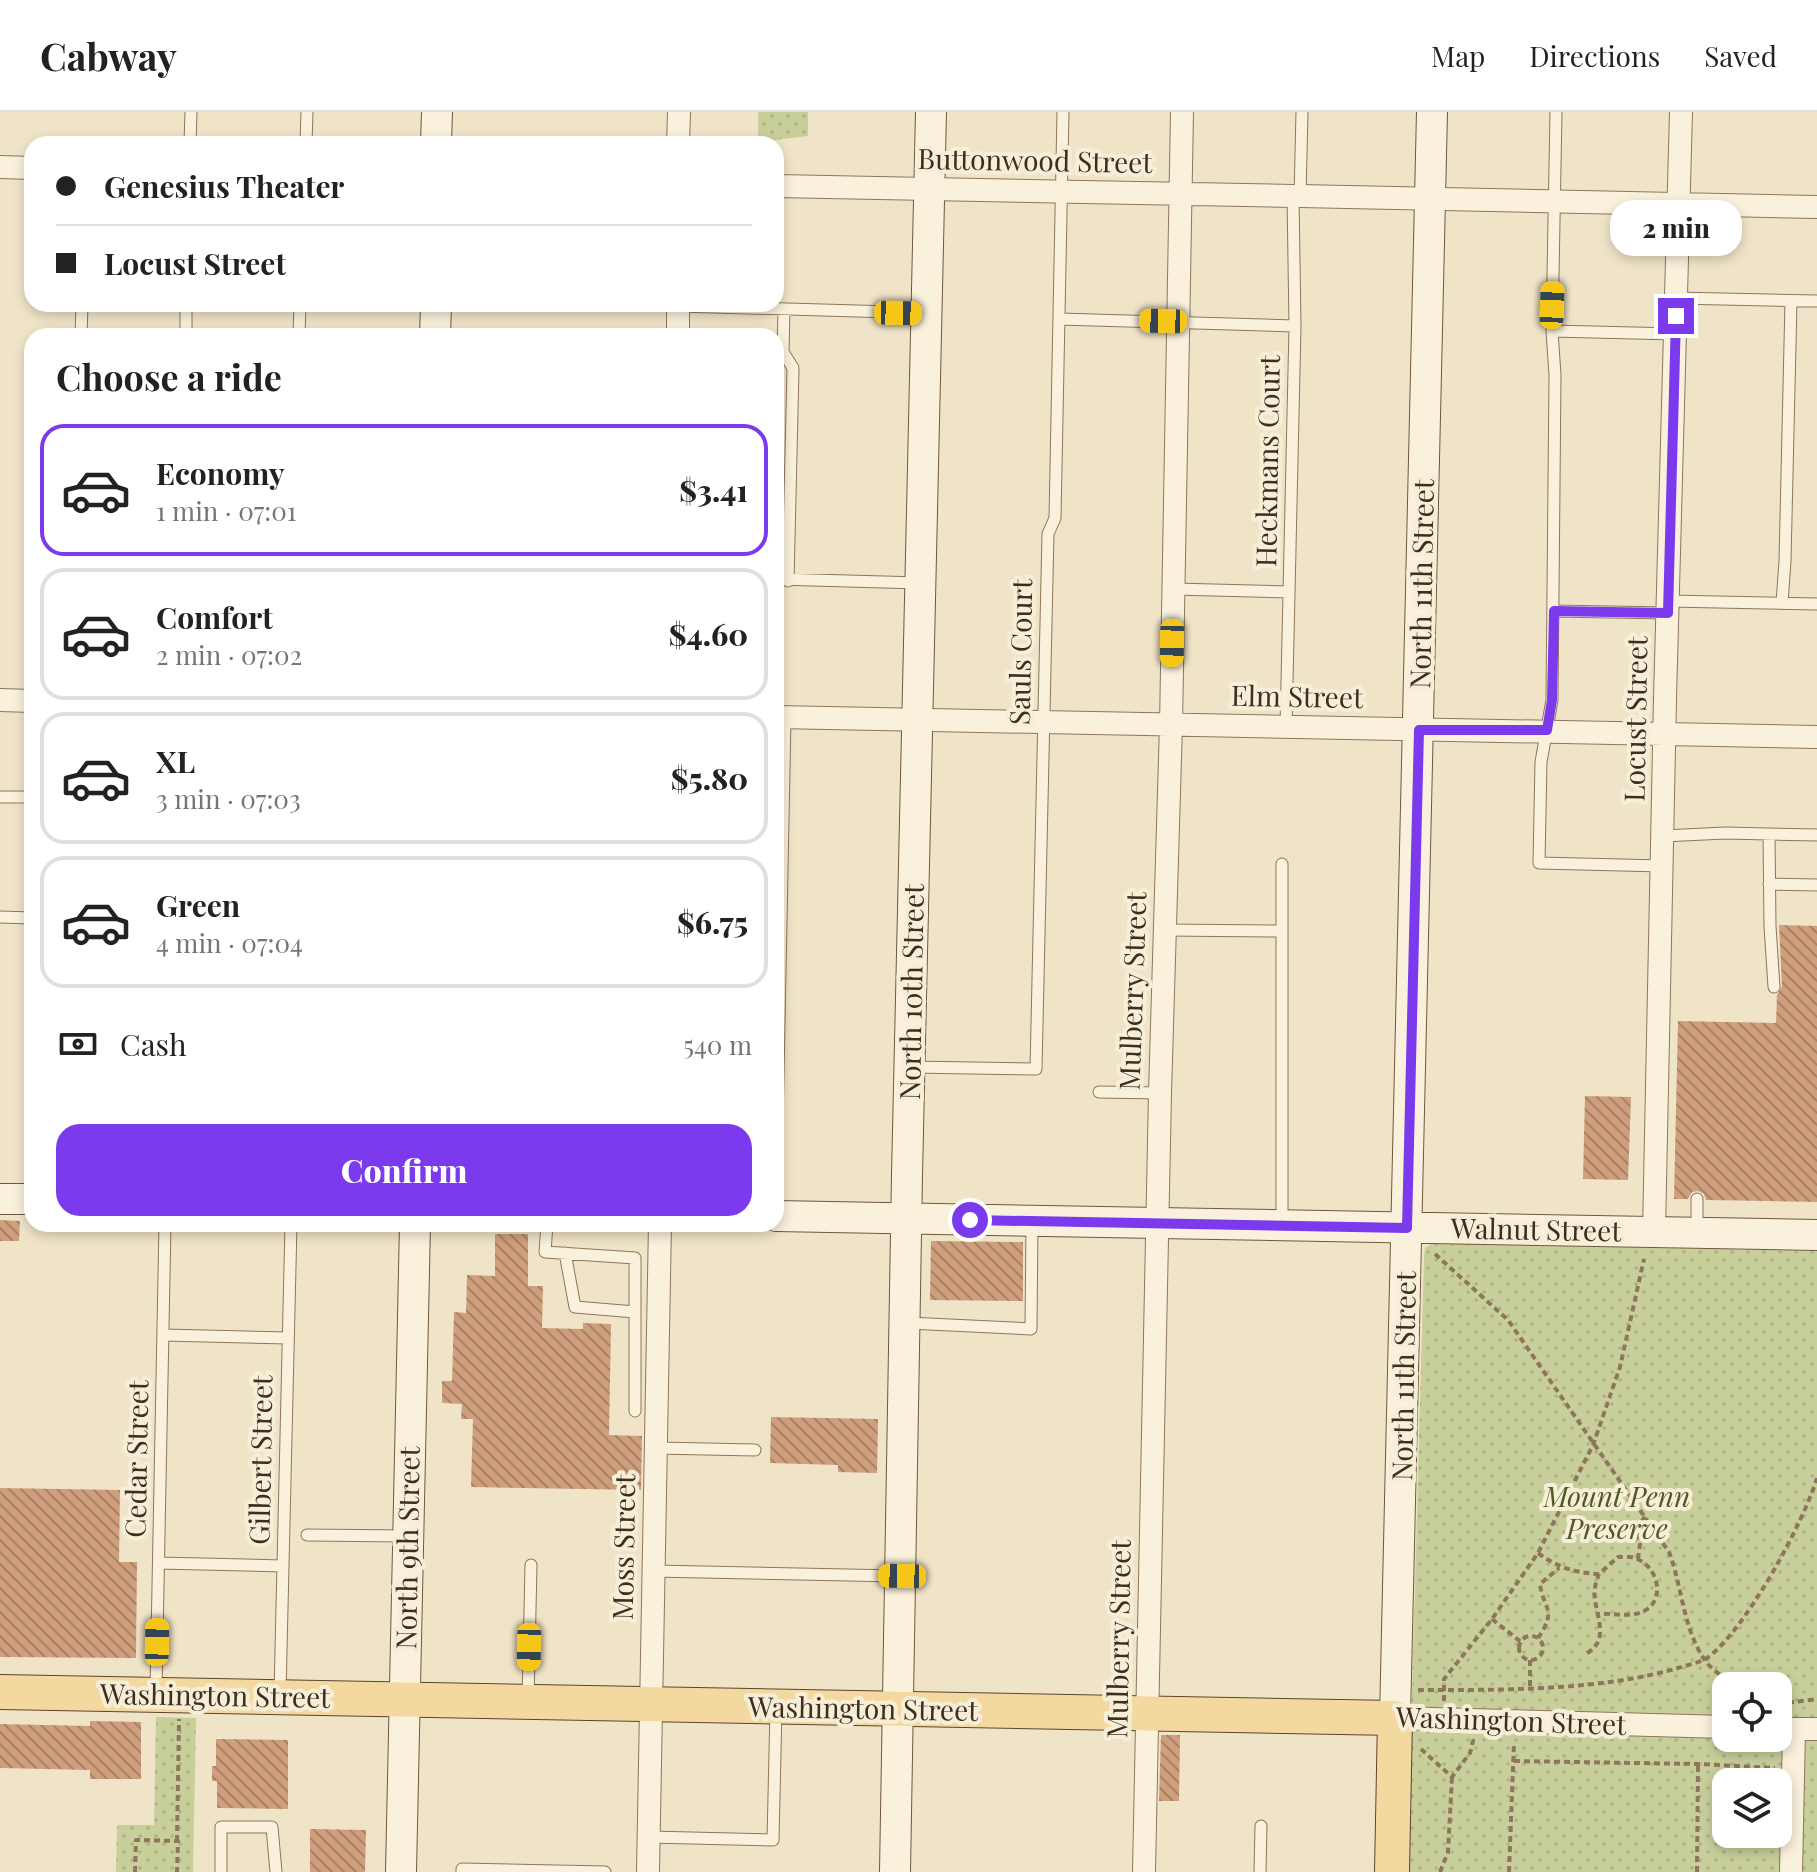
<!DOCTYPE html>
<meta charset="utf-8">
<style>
:root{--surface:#fff;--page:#f6f6f6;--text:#222;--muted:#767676;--line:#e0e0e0;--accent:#7c3aed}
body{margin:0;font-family:"Playfair Display",serif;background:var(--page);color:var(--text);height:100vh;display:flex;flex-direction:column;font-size:30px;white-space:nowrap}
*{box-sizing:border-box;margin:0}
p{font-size:26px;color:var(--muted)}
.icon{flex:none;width:44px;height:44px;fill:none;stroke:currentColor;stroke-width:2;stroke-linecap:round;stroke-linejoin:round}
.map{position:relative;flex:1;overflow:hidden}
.sheet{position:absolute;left:24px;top:216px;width:760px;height:904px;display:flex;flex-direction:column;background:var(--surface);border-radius:24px;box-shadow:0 4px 12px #0003}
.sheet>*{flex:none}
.hud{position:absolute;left:24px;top:24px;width:760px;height:176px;border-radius:24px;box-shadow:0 4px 12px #0003;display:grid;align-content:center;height:176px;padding:0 32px;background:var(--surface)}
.buttons{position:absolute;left:1712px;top:1560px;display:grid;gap:16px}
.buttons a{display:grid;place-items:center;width:80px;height:80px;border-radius:16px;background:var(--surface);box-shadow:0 4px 12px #0003;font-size:40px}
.end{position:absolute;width:36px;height:36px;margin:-18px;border:10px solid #7c3aed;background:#fff;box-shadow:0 0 0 4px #fff}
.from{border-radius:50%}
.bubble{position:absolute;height:56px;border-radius:24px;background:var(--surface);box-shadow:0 4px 12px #0003;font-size:26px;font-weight:800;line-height:56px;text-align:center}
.car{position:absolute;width:24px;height:48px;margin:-24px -12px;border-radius:10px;box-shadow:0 0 6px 2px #0007;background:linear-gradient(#f5c518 24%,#345 0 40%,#f5c518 0 76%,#345 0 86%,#f5c518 0)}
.hud b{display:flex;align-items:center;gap:28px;height:76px;font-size:30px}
.hud b+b{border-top:2px solid var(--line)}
.hud i{width:20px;height:20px;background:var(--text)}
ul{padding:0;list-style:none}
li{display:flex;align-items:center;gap:24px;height:132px;margin:0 16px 12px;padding:0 16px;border:4px solid var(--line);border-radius:24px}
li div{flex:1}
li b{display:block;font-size:30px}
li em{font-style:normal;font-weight:800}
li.on{border-color:var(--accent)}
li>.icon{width:72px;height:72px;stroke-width:1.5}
h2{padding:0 32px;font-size:36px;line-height:96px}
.pay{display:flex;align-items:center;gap:20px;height:88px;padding:0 32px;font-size:30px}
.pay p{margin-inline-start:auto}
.primary-button{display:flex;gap:16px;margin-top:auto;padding:16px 32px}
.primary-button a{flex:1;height:92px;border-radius:24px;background:var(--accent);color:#fff;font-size:32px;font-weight:800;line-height:92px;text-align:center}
header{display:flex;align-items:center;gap:48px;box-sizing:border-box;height:112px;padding:0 40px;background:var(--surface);border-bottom:2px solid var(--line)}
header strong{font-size:38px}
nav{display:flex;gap:44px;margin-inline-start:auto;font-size:28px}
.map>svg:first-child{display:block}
</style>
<header>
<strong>Cabway</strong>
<nav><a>Map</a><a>Directions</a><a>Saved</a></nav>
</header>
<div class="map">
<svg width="1817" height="1760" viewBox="0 0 1817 1760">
<defs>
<pattern id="park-dots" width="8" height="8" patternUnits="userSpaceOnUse" patternTransform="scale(2)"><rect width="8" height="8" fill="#c9cf9b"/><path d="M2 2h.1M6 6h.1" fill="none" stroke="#aeb285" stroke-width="1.8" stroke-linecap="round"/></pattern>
<pattern id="building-back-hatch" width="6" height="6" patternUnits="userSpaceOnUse" patternTransform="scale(2)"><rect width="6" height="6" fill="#cf9f7d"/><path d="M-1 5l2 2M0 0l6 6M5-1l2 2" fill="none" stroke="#a98266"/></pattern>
</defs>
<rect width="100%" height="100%" fill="#f0e4c8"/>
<path fill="url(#park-dots)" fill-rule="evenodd" d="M758,0H808V24L758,30Z
M1433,1131L1817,1139V1760H1407L1424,1144L1425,1136ZM1726,1574H1778V1626H1726ZM1726,1670H1778V1722H1726Z
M156,1605L196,1606L193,1760H116L117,1713H154Z"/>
<path fill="url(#building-back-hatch)" d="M1779,813L1817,814V1090L1706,1088L1704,1082L1698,1079L1692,1080L1688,1087H1674L1678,909L1776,911L1777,883L1782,874Z
M1585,984L1631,985L1628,1068L1583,1067Z
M0,1108L20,1109L19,1129H0Z
M495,1122H528V1174H543L542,1216L583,1217V1211L611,1212L609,1323L642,1324L641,1378L471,1375L473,1307H461L462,1292L442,1291V1269H452L454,1200L466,1201L467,1163L495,1164Z
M931,1129L1023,1130V1189L930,1188Z
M771,1305L878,1307L877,1361L838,1360V1353L770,1351Z
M0,1376L120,1378L119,1450H137L136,1546L0,1545Z
M90,1609L141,1610V1667H90V1658L0,1656V1612L90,1614Z
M1161,1623H1180L1179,1689H1159Z
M216,1627L288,1628V1697L217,1696V1669H212V1654H216Z
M310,1717L366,1718L365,1760H310Z"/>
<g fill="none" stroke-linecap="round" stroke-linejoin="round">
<g stroke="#8d765c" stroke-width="13">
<path id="lane" d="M1556,0L1552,219L1555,263L1552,588L1541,650L1539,751L1663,754
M190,32L191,0
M306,32L307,0
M1676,186L1817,189
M678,194L926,201
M784,198L783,240L793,256L788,469
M1059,207L1295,214
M1552,219L1675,222
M81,224L82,192
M186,224V192
M299,224L300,192
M776,467L920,471
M1174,477L1289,480
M1669,489L1817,492
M1782,491L1785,449L1791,189
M1554,499L1668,501
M1286,615L1295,214L1293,84H1300L1302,0
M0,685H32
M1769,722L1770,814L1774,875
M1663,724L1725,721L1817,723
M1282,752V1113
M1769,772L1817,773
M0,805L32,806
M1165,818L1280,819
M911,955L1036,957L1048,422L1055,406L1063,0
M1099,980L1160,981
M776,1064L785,606
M547,1112L545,1140L635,1146V1299
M1697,1119V1087
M565,1141L575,1195L635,1200
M908,1211L1031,1217L1032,1110
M164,1223L288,1226
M656,1336L755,1338
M307,1423L407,1424
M159,1451L283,1454
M654,1459L897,1464
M156,1578L165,1112
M280,1581L291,1112
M528,1588L531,1453
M649,1725L773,1728L776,1597
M221,1760V1715H272L276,1760
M462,1760V1757L605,1760
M1260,1760L1261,1714"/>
</g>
<g stroke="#8d765c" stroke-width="24">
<path id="street" d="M678,32L679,0
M0,55L32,56
M776,74L1293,84
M1300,84L1817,95
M678,224V192
M0,588L32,589
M776,605L1817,625
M1654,1120L1665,587L1681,0
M1395,1606L1726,1615
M1778,1617H1817
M648,1760L660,1112
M1144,1760L1160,981L1171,613L1182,0
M1791,1760L1794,1617"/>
</g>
<g stroke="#6f573f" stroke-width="32">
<path id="secondary" d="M436,32L437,0
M435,224L436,192
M0,1087H32
M776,1104L1817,1123
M1395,1606L1432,0
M401,1760L415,1112
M895,1760L907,1063L931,0"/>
</g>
<g stroke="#5b4430" stroke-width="36">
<path id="primary" d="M0,1580L1395,1606L1392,1760"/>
</g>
<path stroke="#8d765c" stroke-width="4" stroke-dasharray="6 4" stroke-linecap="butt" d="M1435,1142L1508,1208L1669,1440C1682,1474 1683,1516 1704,1547C1711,1558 1726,1567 1737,1574
M1538,1441C1557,1455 1575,1461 1599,1462L1618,1445C1624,1445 1631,1444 1637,1447C1658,1455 1666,1488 1644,1499C1632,1506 1613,1501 1599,1502
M1638,1447L1640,1432L1637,1415L1645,1405
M1492,1507L1521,1530
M1519 1536a12 12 0 1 1 24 0a12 12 0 1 1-24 0Z
M1538,1526C1558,1497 1543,1497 1540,1472L1559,1456
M1587,1541C1609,1529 1597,1506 1595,1487C1593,1479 1596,1470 1599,1462
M1530,1574V1548
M1418,1578C1500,1578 1600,1579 1678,1556C1687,1553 1699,1551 1707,1546C1745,1519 1803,1412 1817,1366
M1444,1589V1567L1492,1507L1538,1441L1593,1333L1620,1255L1644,1147
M1778,1592L1817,1587
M1421,1637L1452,1665L1470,1641L1473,1629H1476
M1514,1649L1698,1652L1775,1656
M177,1729L179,1607
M135,1760L136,1728L178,1729L177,1760
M1440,1760L1448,1740L1452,1665
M1509,1760L1514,1631
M1697,1760L1698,1652"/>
<use href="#lane" stroke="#faf1dc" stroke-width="11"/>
<use href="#street" stroke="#faf1dc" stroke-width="22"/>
<use href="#secondary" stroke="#faf1dc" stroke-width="30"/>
<use href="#primary" stroke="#f3d9a0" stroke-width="34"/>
</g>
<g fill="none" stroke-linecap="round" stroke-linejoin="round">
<path stroke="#7c3aed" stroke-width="10" d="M970,1108L1407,1116L1419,618H1547L1552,588L1554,499L1668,501L1676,204"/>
</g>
<g text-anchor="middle" stroke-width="8" stroke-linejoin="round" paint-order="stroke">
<g font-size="28" fill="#3d2e20" stroke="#f7eed8">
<text transform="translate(1035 49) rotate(1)" y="10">Buttonwood Street</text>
<text transform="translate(1268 349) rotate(-89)" y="10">Heckmans Court</text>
<text transform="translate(1422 472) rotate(-89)" y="10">North 11th Street</text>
<text transform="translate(1021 540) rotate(-89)" y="10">Sauls Court</text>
<text transform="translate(1297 585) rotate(1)" y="10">Elm Street</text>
<text transform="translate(1636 607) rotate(-89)" y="10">Locust Street</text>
<text transform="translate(1133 879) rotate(-88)" y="10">Mulberry Street</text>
<text transform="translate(912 880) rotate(-89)" y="10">North 10th Street</text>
<text transform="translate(1536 1118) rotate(1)" y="10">Walnut Street</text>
<text transform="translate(1404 1264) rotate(-89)" y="10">North 11th Street</text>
<text transform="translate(137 1347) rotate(-89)" y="10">Cedar Street</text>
<text transform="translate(261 1348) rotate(-89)" y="10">Gilbert Street</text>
<text transform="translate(624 1435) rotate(-89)" y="10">Moss Street</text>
<text transform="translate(408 1436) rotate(-89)" y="10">North 9th Street</text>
<text transform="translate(1119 1527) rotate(-89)" y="10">Mulberry Street</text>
<text transform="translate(215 1584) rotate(1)" y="10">Washington Street</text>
<text transform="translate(863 1597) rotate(1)" y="10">Washington Street</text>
<text transform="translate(1511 1609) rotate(2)" y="10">Washington Street</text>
</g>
<g font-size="28" font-style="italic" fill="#4d5a26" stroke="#f7eed8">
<text x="1617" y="1395">Mount Penn<tspan x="1617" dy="32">Preserve</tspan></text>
</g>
</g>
</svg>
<div class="buttons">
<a><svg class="icon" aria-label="locate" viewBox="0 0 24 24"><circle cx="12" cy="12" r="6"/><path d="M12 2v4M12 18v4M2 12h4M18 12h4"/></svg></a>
<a><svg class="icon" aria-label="layers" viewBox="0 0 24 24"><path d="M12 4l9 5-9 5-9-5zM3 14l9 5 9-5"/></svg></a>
</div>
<i class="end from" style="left:970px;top:1108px"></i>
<i class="end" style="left:1676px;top:204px"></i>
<div class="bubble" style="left:1610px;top:88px;width:132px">2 min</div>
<i class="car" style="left:1552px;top:193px;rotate:2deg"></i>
<i class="car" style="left:898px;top:201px;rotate:91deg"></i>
<i class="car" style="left:1163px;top:209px;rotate:271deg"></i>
<i class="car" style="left:1172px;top:531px;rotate:181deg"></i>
<i class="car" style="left:902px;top:1464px;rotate:271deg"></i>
<i class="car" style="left:157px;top:1530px;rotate:1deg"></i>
<i class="car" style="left:529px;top:1535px;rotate:181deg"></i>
<div class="hud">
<b><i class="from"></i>Genesius Theater</b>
<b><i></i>Locust Street</b>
</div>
<section class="sheet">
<h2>Choose a ride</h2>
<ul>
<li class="on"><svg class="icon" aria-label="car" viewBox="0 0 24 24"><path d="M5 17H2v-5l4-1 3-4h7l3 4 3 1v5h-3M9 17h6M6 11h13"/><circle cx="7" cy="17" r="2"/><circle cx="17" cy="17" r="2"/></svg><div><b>Economy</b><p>1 min · 07:01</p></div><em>$3.41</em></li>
<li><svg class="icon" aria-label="car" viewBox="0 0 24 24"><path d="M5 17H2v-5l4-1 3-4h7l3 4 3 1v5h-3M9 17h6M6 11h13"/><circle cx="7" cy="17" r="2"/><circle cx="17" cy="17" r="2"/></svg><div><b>Comfort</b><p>2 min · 07:02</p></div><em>$4.60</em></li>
<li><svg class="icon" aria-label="car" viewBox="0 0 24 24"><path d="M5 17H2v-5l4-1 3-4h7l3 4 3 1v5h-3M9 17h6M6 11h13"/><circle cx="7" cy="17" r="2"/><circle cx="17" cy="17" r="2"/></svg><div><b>XL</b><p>3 min · 07:03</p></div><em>$5.80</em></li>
<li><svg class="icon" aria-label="car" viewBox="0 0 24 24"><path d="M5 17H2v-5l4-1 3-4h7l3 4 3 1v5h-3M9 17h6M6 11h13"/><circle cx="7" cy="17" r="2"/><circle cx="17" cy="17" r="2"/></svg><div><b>Green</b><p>4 min · 07:04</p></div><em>$6.75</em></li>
</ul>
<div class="pay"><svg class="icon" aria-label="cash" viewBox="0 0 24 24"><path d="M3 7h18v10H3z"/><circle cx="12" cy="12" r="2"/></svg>Cash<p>540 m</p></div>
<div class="primary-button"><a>Confirm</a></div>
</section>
</div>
